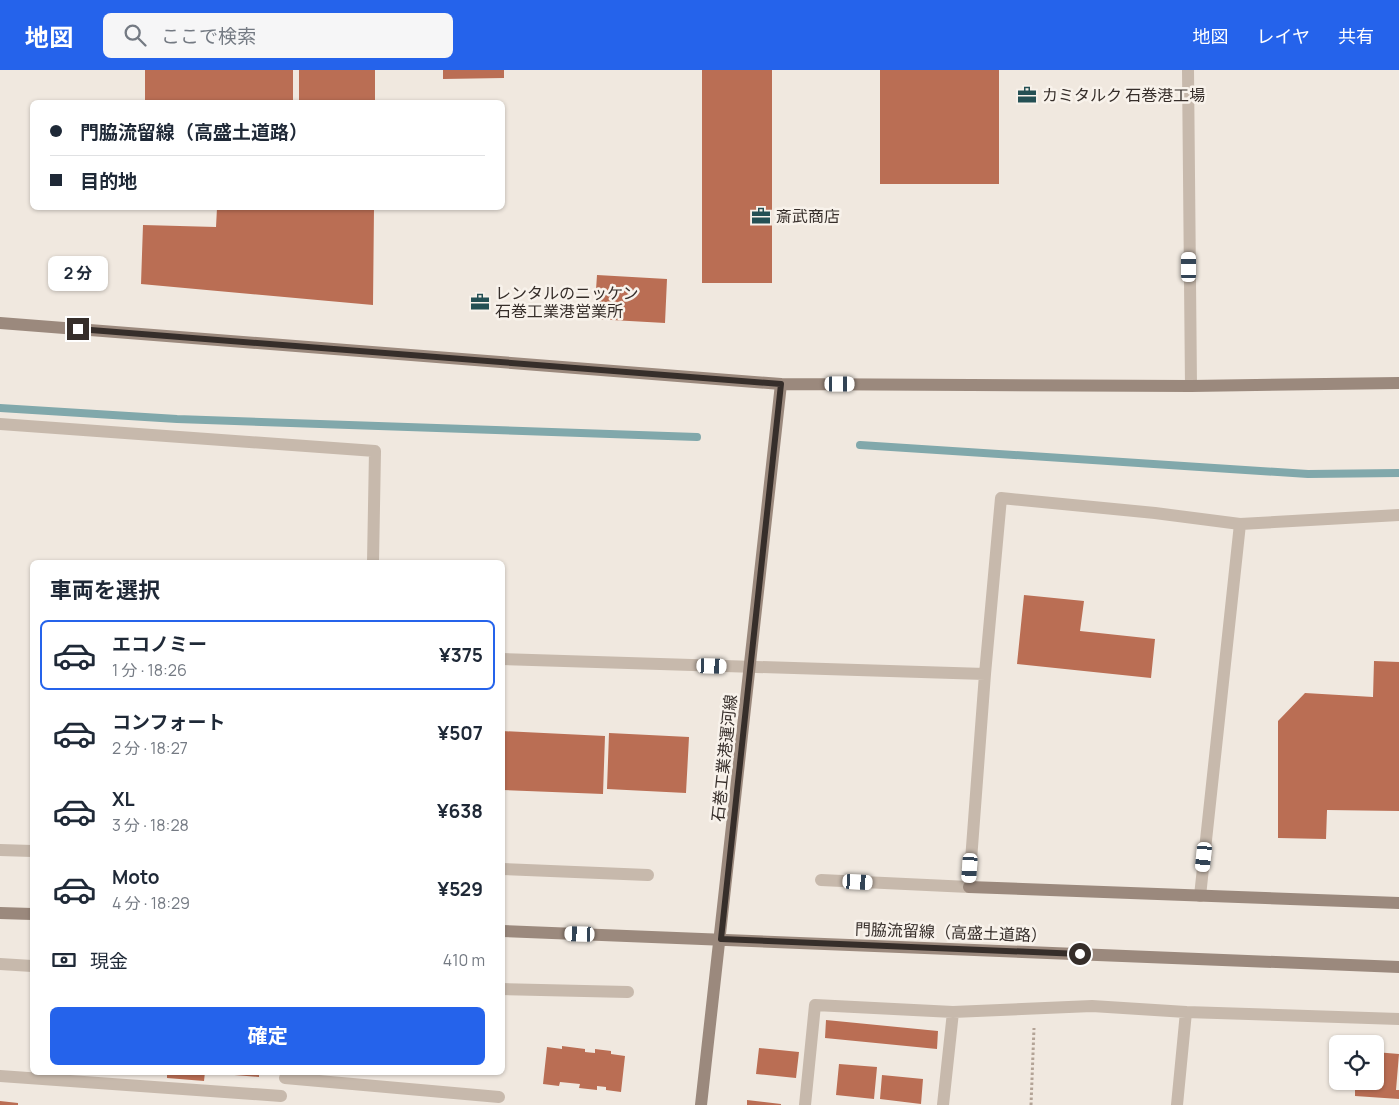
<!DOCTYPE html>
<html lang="ja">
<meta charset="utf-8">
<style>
:root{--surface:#fff;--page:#f6f6f7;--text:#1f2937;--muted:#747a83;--line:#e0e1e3;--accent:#2563eb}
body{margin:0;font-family:Manrope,"Noto Sans JP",sans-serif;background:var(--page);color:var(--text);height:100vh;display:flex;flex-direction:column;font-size:19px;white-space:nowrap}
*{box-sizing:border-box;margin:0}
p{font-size:16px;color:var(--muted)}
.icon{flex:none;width:28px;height:28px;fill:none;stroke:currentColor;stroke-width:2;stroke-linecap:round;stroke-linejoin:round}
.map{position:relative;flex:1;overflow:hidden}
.side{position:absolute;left:30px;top:490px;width:475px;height:515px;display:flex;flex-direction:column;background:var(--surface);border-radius:8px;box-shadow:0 1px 4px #0004}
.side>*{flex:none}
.banner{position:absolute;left:30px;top:30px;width:475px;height:110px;border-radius:8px;box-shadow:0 1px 4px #0004;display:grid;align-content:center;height:110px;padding:0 20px;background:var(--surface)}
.tools{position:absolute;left:1329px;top:965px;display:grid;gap:10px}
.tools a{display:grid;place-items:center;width:55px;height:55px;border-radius:8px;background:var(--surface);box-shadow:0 1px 4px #0004;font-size:25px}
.end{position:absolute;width:22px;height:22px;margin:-11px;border:6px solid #362e2a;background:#fff;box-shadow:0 0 0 2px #fff}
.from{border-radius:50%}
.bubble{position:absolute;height:35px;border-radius:8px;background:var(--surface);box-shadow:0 1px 4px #0004;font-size:16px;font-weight:700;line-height:35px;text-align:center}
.car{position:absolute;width:15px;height:30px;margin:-15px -8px;border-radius:6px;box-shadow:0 0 4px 1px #0007;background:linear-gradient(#fff 24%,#345 0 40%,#fff 0 76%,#345 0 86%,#fff 0)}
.banner b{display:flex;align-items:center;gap:18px;height:48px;font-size:19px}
.banner b+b{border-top:1px solid var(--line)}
.banner i{width:12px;height:12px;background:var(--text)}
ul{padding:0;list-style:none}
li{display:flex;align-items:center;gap:15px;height:70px;margin:0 10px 8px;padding:0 10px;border:2px solid transparent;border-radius:8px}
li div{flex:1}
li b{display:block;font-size:19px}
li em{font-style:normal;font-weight:700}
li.active{border-color:var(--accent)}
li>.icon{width:45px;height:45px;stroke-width:1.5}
h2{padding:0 20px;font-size:22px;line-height:60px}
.pay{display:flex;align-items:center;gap:12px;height:55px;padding:0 20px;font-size:19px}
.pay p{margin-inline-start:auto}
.primary-button{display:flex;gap:10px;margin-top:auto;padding:10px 20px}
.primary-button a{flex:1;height:58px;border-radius:8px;background:var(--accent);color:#fff;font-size:20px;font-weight:700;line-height:58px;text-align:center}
header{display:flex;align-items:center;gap:30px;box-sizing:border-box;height:70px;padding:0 25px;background:var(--accent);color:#fff}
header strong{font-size:24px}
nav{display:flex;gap:28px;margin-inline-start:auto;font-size:18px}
.search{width:350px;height:45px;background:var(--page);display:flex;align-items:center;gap:12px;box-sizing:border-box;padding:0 18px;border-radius:8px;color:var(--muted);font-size:19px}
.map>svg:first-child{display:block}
</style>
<header>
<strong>地図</strong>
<div class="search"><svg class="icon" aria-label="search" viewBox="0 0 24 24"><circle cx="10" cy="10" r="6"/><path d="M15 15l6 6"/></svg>ここで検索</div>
<nav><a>地図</a><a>レイヤ</a><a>共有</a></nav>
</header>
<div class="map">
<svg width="1399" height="1035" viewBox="0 0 1399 1035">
<rect width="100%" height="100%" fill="#f0e8df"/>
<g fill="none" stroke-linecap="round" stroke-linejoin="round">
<path stroke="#81a8ab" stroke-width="8" d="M0,338L177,349L697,367
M860,375L1308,404L1399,403"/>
</g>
<path fill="#ba6e54" d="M145,0H293V32H145Z
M299,0H375V32H299Z
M443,0H504V8L443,9Z
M702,0H772V213H702Z
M880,0H999V114H880Z
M217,138H374L373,235L141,214L143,155L216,157Z
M597,205L667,209L665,253L594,249Z
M1024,525L1084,531L1080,561L1155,569L1151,608L1017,594Z
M1374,591L1399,592V741L1327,740L1326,769L1278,768V651L1305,623L1373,627Z
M502,661L605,666L603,724L502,720Z
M609,663L689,667L686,723L607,719Z
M826,950L938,961L937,979L825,968Z
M562,976L585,979V982L595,983V979L611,981V984L625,986L621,1022L606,1020V1017L597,1016V1020L579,1018L580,1014L560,1012L559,1016L543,1014L547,977L562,979Z
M759,978L799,982L796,1008L756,1004Z
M1375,982L1399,984L1396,1020H1399V1029L1355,1026V1011H1375Z
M839,994L877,997L874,1029L836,1025Z
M167,1002H205L204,1011L167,1008Z
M222,1002H259V1007L222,1004Z
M882,1005L923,1009L921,1034L880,1029Z
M747,1030L781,1034V1035H747Z
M0,1031L18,1033V1035H0Z"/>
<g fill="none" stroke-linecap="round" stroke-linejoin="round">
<path stroke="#b3a396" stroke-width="3" stroke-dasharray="2.5 2.5" stroke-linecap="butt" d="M1031,1035L1034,958"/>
<path stroke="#c7b9ac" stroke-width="12" d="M1188,0L1191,316
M0,354L375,381L373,492
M502,589L985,604
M0,780L32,781
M502,799L648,805
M821,810L969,817L985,604L1001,428L1155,443L1240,454L1399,445
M1200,826L1240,454
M0,894L32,896
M502,919L628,922
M0,1006L281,1026
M285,1008L499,1027
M805,1035L815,935L953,942L1092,936L1186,942L1399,949
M943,1035L953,942
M1177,1035L1186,942"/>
<path stroke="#9b897d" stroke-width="12" d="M0,253L781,314L1191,316L1399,313
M969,817L1399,833
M0,843L32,844
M502,861L1399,897
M701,1035L781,314"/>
</g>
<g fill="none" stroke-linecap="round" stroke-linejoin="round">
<path stroke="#362e2a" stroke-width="6" d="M78,259L781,314L721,869L1080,884"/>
</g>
<defs>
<g id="office-bare" transform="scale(1.5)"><path d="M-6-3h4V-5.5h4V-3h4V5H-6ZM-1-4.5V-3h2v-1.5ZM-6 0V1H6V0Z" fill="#245054" stroke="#f8f2eb" stroke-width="2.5" paint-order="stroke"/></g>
</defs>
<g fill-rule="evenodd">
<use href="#office-bare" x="1027" y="25"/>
<use href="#office-bare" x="761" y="146"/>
<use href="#office-bare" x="480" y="232"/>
</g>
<g text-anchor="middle" stroke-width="5" stroke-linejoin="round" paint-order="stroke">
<g font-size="16" fill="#362e2a" stroke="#f8f2eb" text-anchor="start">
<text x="1042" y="31">カミタルク 石巻港工場</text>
<text x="776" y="152">斎武商店</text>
<text x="495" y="229">レンタルのニッケン<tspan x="495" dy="18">石巻工業港営業所</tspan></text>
</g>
<g font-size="16" fill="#362e2a" stroke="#f8f2eb">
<text transform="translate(724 688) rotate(-84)" y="6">石巻工業港運河線</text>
<text transform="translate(951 862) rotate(2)" y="6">門脇流留線（高盛土道路）</text>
</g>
</g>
</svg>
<div class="tools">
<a><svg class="icon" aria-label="locate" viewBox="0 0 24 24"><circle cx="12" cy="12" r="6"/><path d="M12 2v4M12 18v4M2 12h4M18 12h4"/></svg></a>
</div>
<i class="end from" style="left:1080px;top:884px"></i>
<i class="end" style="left:78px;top:259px"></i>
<div class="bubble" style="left:48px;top:186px;width:60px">2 分</div>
<i class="car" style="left:1189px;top:197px;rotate:0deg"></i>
<i class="car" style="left:840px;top:314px;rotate:90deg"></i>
<i class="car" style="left:712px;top:596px;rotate:92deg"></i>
<i class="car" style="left:1204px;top:787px;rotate:186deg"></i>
<i class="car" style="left:970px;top:798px;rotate:184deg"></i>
<i class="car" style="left:858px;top:812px;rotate:93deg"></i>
<i class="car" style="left:580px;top:864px;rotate:272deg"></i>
<div class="banner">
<b><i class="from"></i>門脇流留線（高盛土道路）</b>
<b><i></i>目的地</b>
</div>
<section class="side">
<h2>車両を選択</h2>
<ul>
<li class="active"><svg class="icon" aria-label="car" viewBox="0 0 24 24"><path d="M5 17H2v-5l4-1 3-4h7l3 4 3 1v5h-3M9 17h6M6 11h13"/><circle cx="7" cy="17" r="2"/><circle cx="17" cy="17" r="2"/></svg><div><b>エコノミー</b><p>1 分 · 18:26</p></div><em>¥375</em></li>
<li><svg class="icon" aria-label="car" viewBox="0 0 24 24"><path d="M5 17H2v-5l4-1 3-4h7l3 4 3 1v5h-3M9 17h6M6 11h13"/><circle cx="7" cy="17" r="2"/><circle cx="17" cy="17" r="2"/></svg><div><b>コンフォート</b><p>2 分 · 18:27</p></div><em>¥507</em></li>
<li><svg class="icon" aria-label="car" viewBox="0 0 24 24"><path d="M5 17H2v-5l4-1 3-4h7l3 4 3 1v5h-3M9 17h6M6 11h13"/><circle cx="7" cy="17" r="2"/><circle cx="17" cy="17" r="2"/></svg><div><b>XL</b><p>3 分 · 18:28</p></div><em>¥638</em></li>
<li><svg class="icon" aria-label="car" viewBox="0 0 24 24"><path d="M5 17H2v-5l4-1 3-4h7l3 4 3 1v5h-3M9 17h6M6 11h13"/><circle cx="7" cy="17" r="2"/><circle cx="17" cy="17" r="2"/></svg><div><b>Moto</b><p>4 分 · 18:29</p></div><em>¥529</em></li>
</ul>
<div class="pay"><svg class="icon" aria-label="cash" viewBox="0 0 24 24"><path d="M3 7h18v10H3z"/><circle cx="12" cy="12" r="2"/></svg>現金<p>410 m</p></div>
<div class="primary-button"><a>確定</a></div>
</section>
</div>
